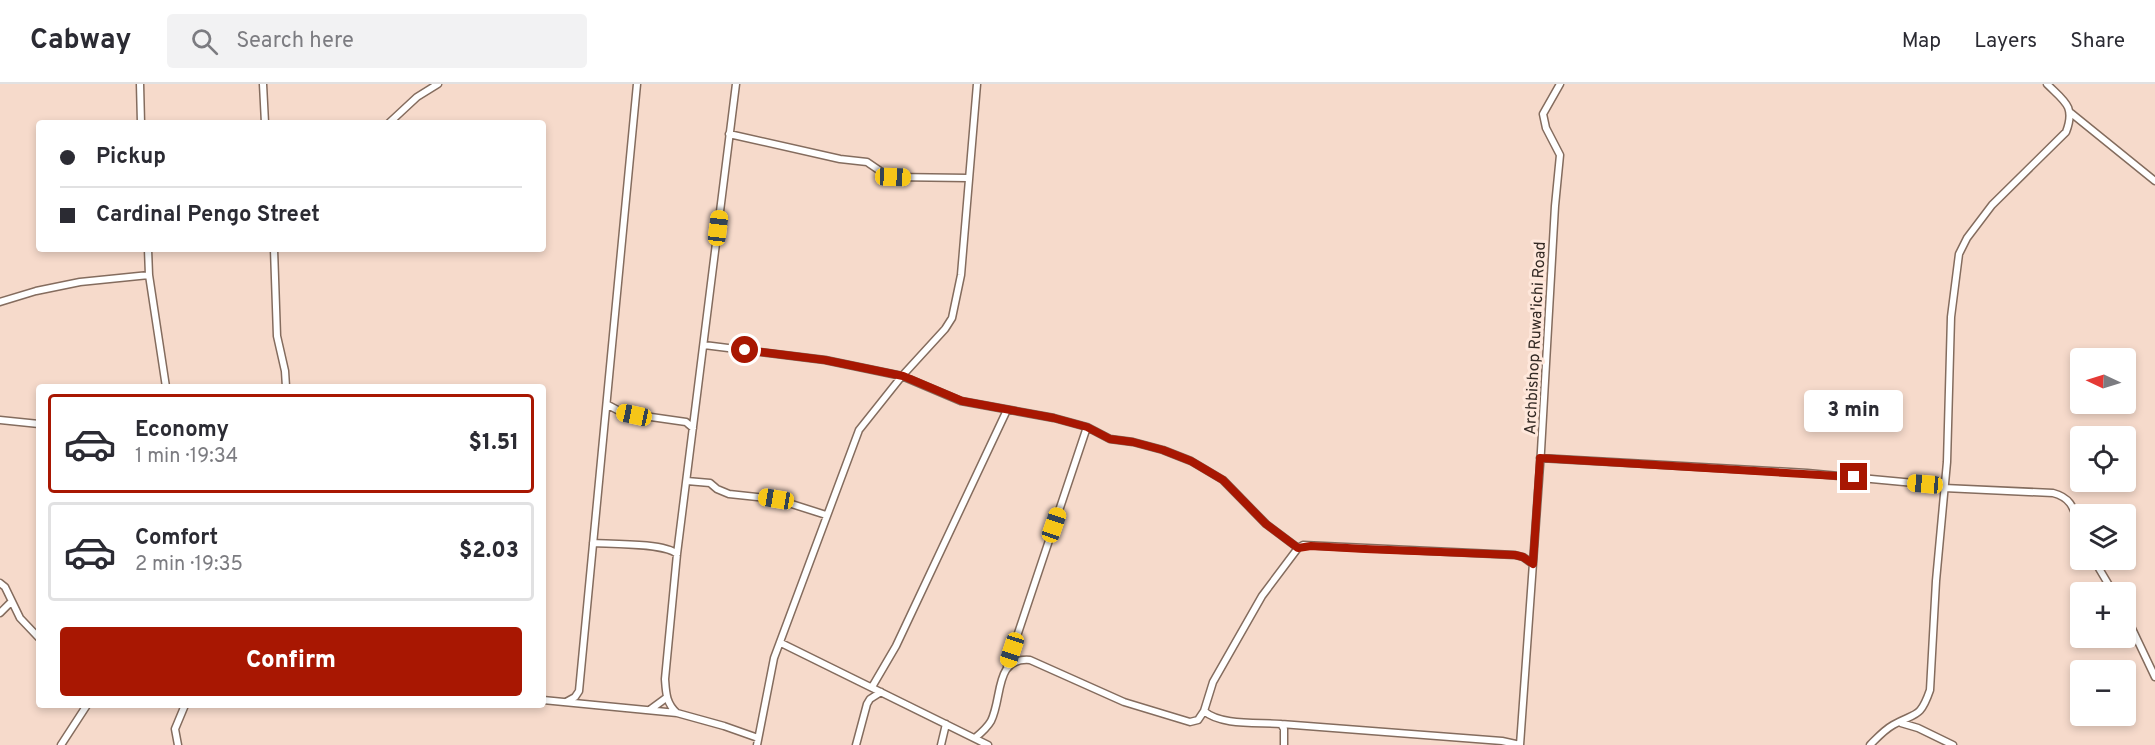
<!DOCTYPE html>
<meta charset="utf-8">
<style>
:root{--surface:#fff;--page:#f2f2f3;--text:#2b2b33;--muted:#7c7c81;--line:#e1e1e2;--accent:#a81702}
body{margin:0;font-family:Overpass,sans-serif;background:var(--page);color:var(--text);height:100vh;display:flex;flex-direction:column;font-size:22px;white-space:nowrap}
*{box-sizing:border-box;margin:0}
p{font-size:20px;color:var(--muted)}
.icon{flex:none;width:33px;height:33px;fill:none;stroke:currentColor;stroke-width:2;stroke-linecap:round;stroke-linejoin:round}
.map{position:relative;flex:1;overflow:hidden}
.side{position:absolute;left:36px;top:300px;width:510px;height:324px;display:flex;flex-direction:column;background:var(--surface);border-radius:6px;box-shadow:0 3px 9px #0003}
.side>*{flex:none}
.guide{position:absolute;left:36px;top:36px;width:510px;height:132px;border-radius:6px;box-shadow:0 3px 9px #0003;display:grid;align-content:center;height:132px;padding:0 24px;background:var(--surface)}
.needle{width:39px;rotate:274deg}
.fabs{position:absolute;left:2070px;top:264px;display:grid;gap:12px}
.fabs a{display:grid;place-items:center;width:66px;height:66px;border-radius:6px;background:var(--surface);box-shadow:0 3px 9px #0003;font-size:30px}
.end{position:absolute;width:27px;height:27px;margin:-14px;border:8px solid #a81702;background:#fff;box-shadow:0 0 0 3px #fff}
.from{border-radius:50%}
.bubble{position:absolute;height:42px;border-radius:6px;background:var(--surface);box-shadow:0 3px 9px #0003;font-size:20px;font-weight:800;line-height:42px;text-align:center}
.car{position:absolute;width:18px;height:36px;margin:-18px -9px;border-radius:8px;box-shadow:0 0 4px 2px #0007;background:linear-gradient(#f5c518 24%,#345 0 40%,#f5c518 0 76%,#345 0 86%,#f5c518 0)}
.guide b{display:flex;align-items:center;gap:21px;height:57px;font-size:22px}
.guide b+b{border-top:2px solid var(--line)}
.guide i{width:15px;height:15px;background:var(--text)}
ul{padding:10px 0 0;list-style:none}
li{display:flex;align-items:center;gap:18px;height:99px;margin:0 12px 9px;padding:0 12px;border:3px solid var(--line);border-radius:6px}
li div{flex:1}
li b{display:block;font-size:22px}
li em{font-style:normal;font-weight:800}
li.active{border-color:var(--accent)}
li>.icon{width:54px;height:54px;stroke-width:1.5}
.primary-button{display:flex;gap:12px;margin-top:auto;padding:12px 24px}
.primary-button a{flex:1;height:69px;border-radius:6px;background:var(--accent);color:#fff;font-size:24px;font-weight:800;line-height:69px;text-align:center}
header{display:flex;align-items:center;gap:36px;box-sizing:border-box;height:84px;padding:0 30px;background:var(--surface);border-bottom:2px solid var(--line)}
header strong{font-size:28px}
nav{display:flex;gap:33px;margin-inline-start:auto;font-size:21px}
.search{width:420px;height:54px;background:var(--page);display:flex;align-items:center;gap:15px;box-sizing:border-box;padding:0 21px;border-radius:6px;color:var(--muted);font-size:22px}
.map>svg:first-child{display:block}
</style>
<header>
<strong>Cabway</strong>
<div class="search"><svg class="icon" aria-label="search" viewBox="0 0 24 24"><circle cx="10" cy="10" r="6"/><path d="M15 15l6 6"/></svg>Search here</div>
<nav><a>Map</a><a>Layers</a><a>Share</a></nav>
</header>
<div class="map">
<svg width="2155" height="661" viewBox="0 0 2155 661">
<rect width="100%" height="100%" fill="#f6dacb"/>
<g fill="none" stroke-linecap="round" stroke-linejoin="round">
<g stroke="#846c5e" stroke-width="9">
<path id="street" d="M140,0L141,39
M263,0L265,39
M2071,29L2155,97
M389,39L417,13L438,0
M729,50L840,75L867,78L886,91L893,93L968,94
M148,165L149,191L166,303
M274,165L277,252L285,287L286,303
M0,218L36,207L80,198L149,191
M704,261L825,276L902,292L961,317L1054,334L1087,343L1110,355L1133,358L1163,366L1191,377L1223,396L1266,440L1298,464
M608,321L623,329L686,338L693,344
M0,336L39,340
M1540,374L1807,389L1925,400L1944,398
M687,397L710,399L717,405L729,410L776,415L826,431
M1944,404L2053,409C2073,414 2074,427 2080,444
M593,459C611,460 665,459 677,470
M2094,476L2113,508
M0,499L5,503L20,534L39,554
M0,529L11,518
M2126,532L2155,593
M781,559L988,661
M1007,582L1087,343
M872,603L896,562L1007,326
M543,616L677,629L724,642L758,654
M566,618L575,613L579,607L637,0
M651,625L666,614
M1204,627C1221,642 1259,638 1281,640L1284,645V661
M677,629C666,619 666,609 665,595L677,470L736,0
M1901,639L1918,644L1953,661
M1281,640L1502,657L1520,661
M975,654C981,649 987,644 991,637C1003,613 994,573 1030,576L1124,618L1190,638L1198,636L1204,627L1213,598L1262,512L1298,464L1303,461L1515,471L1523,473L1533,480
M61,661L87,621
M178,661L175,645L185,621
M757,661L774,574L859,346L902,292L945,245L952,234L961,191L977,0
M856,661L867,620L870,615L881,608
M941,661L946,640
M1520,661L1541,367L1555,122L1560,71L1546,44L1543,30L1560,0
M1870,661C1877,654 1884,646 1893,641C1916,628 1920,635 1930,606L1936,497L1947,378L1951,233L1959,170L1967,154L1992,121L2066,48C2076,22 2064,17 2047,0"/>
</g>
<use href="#street" stroke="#fff" stroke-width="6"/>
</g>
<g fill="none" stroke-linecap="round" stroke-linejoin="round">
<path stroke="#a81702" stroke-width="8" d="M745,266L825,276L903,292L962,317L1054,334L1087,343L1110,355L1133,358L1163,366L1191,377L1223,396L1266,440L1298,464L1311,462L1365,465L1515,471L1523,473L1533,480L1540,374L1854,393"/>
</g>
<g text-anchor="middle" stroke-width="6" stroke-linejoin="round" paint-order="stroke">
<g font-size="16" fill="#342a24" stroke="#ffe8dc">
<text transform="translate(1534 254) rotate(-87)" y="6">Archbishop Ruwa'ichi Road</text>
</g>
</g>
</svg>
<div class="fabs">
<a><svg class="needle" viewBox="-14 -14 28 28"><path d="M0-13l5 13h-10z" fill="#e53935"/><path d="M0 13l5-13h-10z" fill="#7c7c81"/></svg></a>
<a><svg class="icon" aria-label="locate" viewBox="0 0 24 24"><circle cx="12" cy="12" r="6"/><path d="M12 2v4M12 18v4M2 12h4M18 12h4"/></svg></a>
<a><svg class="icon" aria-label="layers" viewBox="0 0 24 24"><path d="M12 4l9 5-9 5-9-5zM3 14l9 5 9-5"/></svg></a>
<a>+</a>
<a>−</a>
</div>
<i class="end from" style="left:745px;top:266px"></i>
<i class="end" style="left:1854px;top:393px"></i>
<div class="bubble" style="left:1804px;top:306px;width:99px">3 min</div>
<i class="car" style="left:893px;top:93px;rotate:92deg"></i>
<i class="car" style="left:718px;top:144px;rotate:7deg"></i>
<i class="car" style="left:634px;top:331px;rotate:282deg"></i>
<i class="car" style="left:1925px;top:400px;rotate:275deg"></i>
<i class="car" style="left:776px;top:415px;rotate:279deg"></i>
<i class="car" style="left:1054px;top:441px;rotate:19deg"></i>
<i class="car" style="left:1012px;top:566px;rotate:198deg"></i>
<div class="guide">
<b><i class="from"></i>Pickup</b>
<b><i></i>Cardinal Pengo Street</b>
</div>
<section class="side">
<ul>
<li class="active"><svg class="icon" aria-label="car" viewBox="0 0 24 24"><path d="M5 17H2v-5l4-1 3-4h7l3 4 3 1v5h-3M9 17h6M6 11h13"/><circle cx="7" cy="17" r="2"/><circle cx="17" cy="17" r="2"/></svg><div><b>Economy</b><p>1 min · 19:34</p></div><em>$1.51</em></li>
<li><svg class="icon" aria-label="car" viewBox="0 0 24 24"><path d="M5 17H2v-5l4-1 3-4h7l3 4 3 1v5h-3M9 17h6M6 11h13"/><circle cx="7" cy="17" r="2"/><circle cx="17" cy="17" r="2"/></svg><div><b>Comfort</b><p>2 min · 19:35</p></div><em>$2.03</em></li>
</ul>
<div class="primary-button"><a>Confirm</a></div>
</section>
</div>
